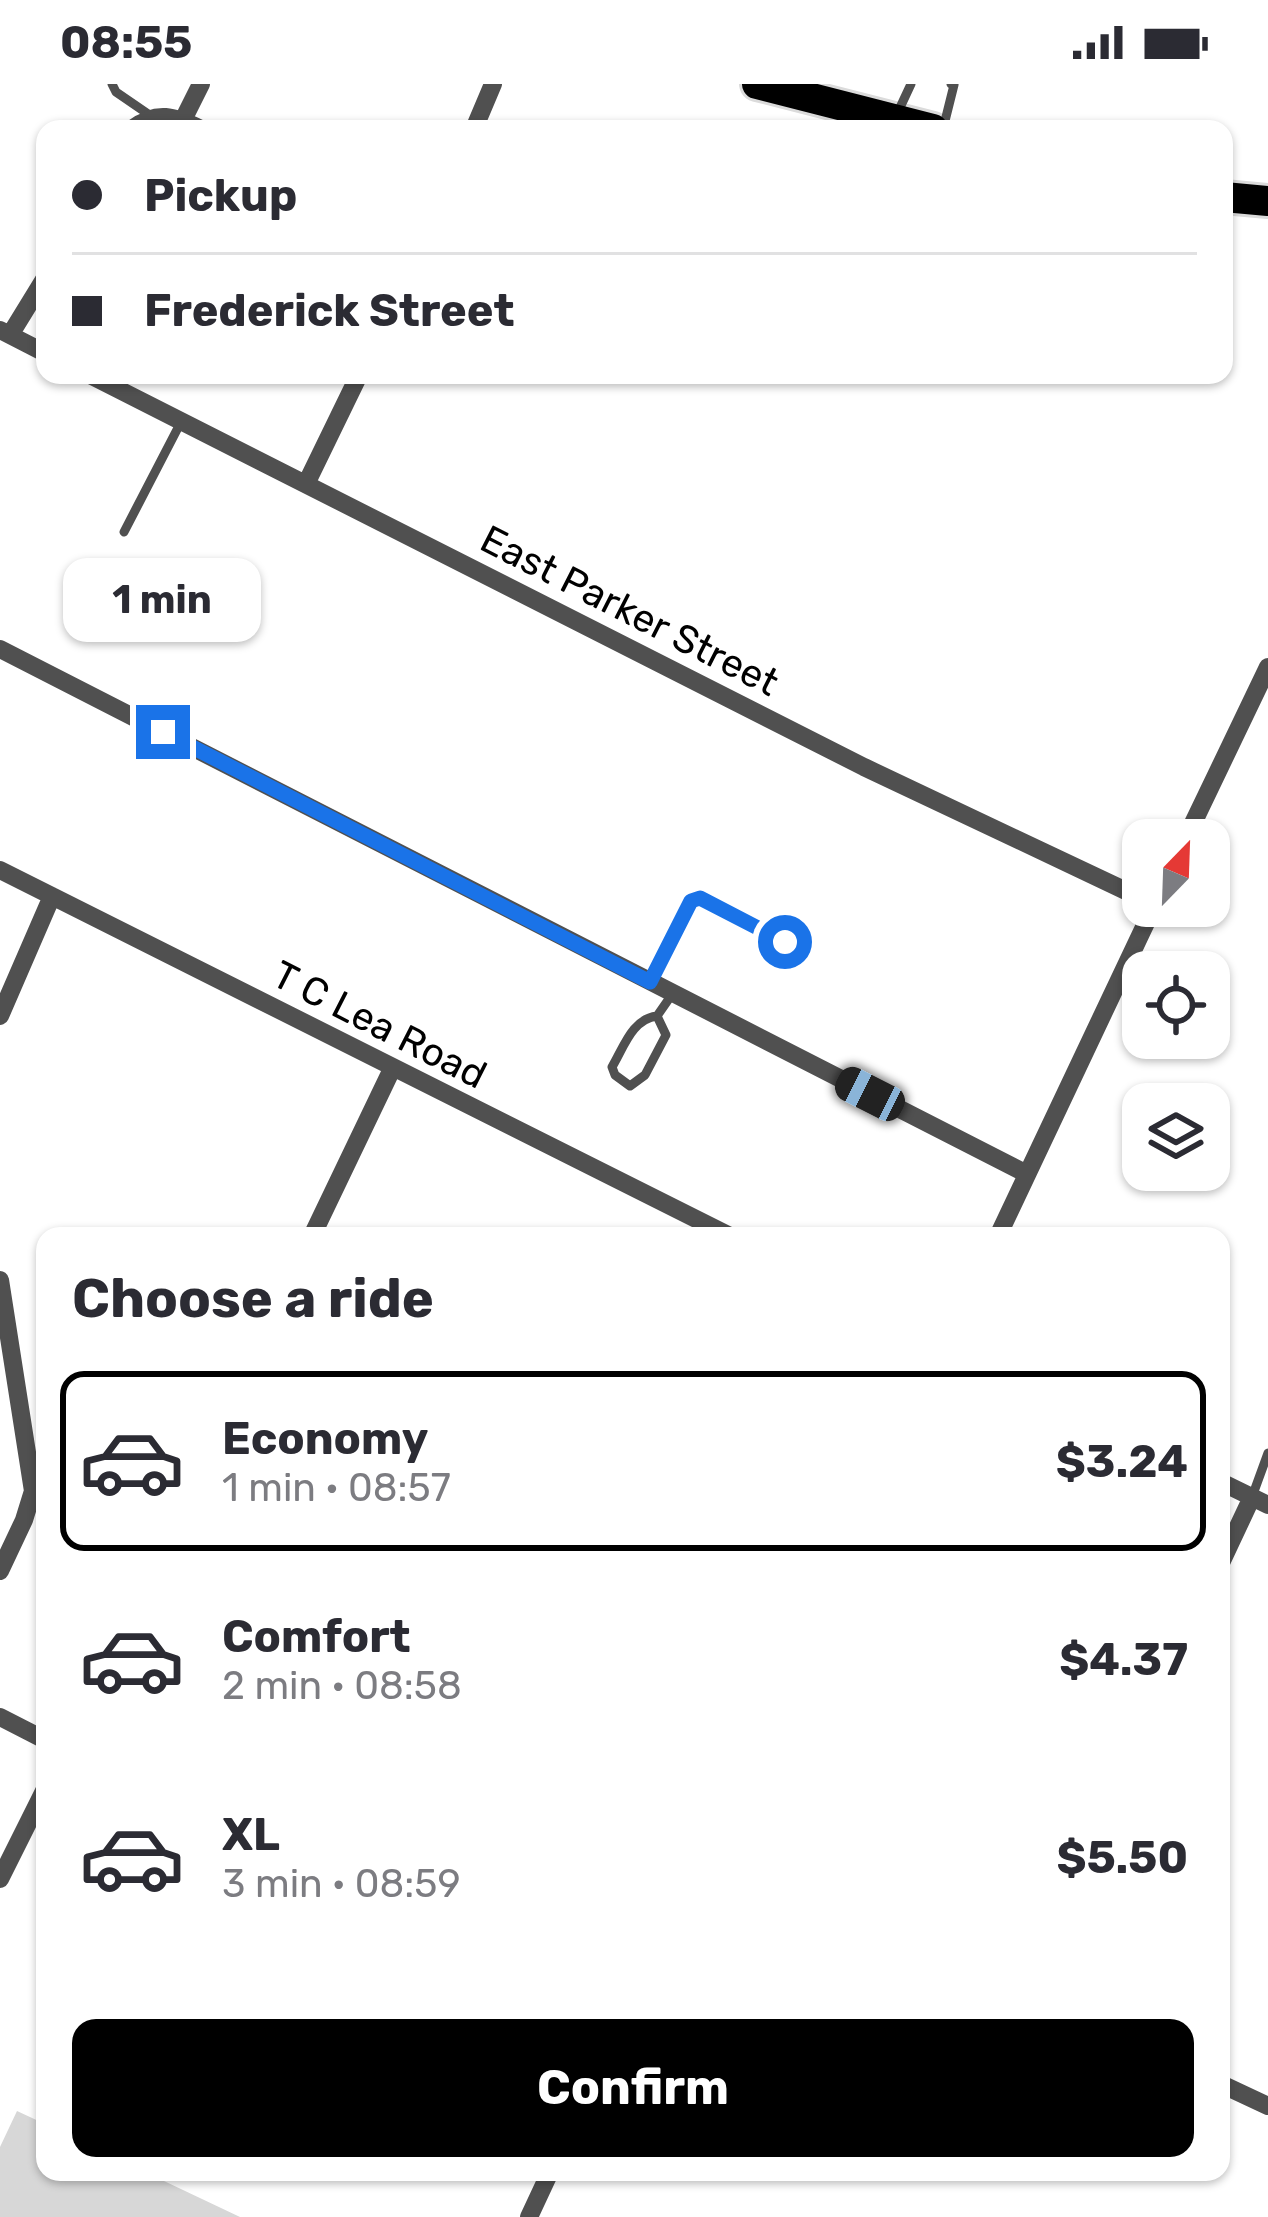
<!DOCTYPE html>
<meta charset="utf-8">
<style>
:root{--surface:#fff;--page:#f2f2f3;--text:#2b2b33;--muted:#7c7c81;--line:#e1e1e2;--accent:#000}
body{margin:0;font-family:Rubik,sans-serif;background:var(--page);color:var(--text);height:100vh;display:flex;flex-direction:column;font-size:45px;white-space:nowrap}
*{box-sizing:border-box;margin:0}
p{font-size:39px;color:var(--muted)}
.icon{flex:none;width:66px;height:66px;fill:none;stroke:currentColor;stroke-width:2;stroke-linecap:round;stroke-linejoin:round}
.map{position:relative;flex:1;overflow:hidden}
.details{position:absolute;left:36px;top:1143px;width:1194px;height:954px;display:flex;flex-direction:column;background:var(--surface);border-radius:24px;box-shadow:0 3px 9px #0004}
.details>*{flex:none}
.banner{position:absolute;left:36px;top:36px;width:1197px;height:264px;border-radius:24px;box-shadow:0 3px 9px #0004;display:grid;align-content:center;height:264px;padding:0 36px;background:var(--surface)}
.needle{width:78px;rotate:23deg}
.tools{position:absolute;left:1122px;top:735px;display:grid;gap:24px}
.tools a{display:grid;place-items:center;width:108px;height:108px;border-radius:24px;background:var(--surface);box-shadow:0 3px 9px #0004;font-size:60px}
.end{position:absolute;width:54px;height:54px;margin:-27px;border:15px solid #1a73e8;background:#fff;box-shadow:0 0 0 6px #fff}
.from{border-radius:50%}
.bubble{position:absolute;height:84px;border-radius:24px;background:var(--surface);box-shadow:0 3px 9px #0004;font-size:39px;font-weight:700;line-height:84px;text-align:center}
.car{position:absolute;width:36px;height:72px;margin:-36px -18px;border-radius:15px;box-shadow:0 0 9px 3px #0007;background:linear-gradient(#222 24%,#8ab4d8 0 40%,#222 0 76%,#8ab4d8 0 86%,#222 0)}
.banner b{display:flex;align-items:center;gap:42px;height:114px;font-size:45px}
.banner b+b{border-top:3px solid var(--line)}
.banner i{width:30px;height:30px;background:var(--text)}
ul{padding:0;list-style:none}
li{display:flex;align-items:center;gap:36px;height:180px;margin:0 24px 18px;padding:0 12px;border:6px solid transparent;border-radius:24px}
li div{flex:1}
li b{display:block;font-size:45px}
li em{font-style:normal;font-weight:700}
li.active{border-color:var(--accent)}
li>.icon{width:108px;height:108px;stroke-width:1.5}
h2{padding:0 36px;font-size:54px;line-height:144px}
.button{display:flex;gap:24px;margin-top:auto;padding:24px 36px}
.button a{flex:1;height:138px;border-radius:24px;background:var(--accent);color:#fff;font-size:48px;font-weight:700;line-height:138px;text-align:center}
.status{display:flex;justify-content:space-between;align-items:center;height:84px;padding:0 60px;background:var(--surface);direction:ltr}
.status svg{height:33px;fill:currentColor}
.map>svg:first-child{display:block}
</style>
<div class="status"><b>08:55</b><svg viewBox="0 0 49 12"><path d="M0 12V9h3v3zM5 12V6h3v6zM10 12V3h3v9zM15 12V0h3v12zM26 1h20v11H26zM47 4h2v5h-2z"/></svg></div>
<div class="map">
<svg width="1268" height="2133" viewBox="0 0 1268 2133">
<rect width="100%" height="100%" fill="#fff"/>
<path fill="#d7d7d7" d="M17,2027L45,2040V2088H145L240,2133H0V2063Z"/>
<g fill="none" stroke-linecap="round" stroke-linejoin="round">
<g stroke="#dbdbdb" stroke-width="36">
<path id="primary" d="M757,0L933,45
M1224,113L1268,117"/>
</g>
<path stroke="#505050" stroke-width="9" d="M112,0L116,8L151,32
M897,30L911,0
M943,45L954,1L951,0
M124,448L182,336
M650,897L691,817L700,814L785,858
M657,932L666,951L645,991L630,1002L615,991L612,983C624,963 632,935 657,932L673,909
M1252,1413L1268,1369"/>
<path stroke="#505050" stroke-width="18" d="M183,36L201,0
M132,45C157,26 174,32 201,45
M474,45L493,0
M0,246L45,269
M10,251L45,194
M90,291L864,683L1143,815
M307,398L359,291
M0,565L1027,1090
M1185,756L1268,583
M0,786L730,1152
M0,932L52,812
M312,1152L393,983
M998,1152L1154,822
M0,1196L33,1407L24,1436L0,1487
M1221,1398L1268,1421
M1221,1479L1252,1413
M0,1633L45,1656
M0,1795L45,1705
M1221,2000L1268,2022
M529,2133L550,2088"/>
<use href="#primary" stroke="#000" stroke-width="30"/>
</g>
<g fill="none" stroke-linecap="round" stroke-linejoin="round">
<path stroke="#1a73e8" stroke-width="15" d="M163,648L650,898L691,817L700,814L785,858"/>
</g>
<g text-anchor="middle" stroke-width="12" stroke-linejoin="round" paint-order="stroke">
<g font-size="39" fill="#000" stroke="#fff">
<text transform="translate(630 526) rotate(27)" y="14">East Parker Street</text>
<text transform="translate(380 940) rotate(27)" y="14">T C Lea Road</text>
</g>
</g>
</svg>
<div class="tools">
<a><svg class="needle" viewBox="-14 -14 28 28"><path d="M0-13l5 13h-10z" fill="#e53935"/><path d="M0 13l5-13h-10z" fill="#7c7c81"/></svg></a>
<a><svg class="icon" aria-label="locate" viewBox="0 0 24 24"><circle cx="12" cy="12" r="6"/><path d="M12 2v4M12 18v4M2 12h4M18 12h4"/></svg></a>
<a><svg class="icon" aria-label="layers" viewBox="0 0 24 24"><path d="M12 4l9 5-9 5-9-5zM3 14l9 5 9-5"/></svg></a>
</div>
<i class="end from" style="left:785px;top:858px"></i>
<i class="end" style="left:163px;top:648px"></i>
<div class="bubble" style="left:63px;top:474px;width:198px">1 min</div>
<i class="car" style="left:870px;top:1010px;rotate:297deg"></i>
<div class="banner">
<b><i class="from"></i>Pickup</b>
<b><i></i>Frederick Street</b>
</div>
<section class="details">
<h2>Choose a ride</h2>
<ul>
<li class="active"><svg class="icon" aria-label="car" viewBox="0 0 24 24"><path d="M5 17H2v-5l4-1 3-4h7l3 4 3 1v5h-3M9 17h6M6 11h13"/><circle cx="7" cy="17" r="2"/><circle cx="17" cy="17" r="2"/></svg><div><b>Economy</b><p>1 min · 08:57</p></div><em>$3.24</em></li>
<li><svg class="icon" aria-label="car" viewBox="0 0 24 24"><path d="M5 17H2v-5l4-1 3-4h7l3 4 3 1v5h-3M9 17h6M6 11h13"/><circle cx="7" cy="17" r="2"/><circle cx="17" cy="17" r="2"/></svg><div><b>Comfort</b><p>2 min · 08:58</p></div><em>$4.37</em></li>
<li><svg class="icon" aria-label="car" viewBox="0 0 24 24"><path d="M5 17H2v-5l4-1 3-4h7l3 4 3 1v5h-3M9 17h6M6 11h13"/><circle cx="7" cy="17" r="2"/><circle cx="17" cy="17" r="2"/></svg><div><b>XL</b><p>3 min · 08:59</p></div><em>$5.50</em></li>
</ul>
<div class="button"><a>Confirm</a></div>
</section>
</div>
